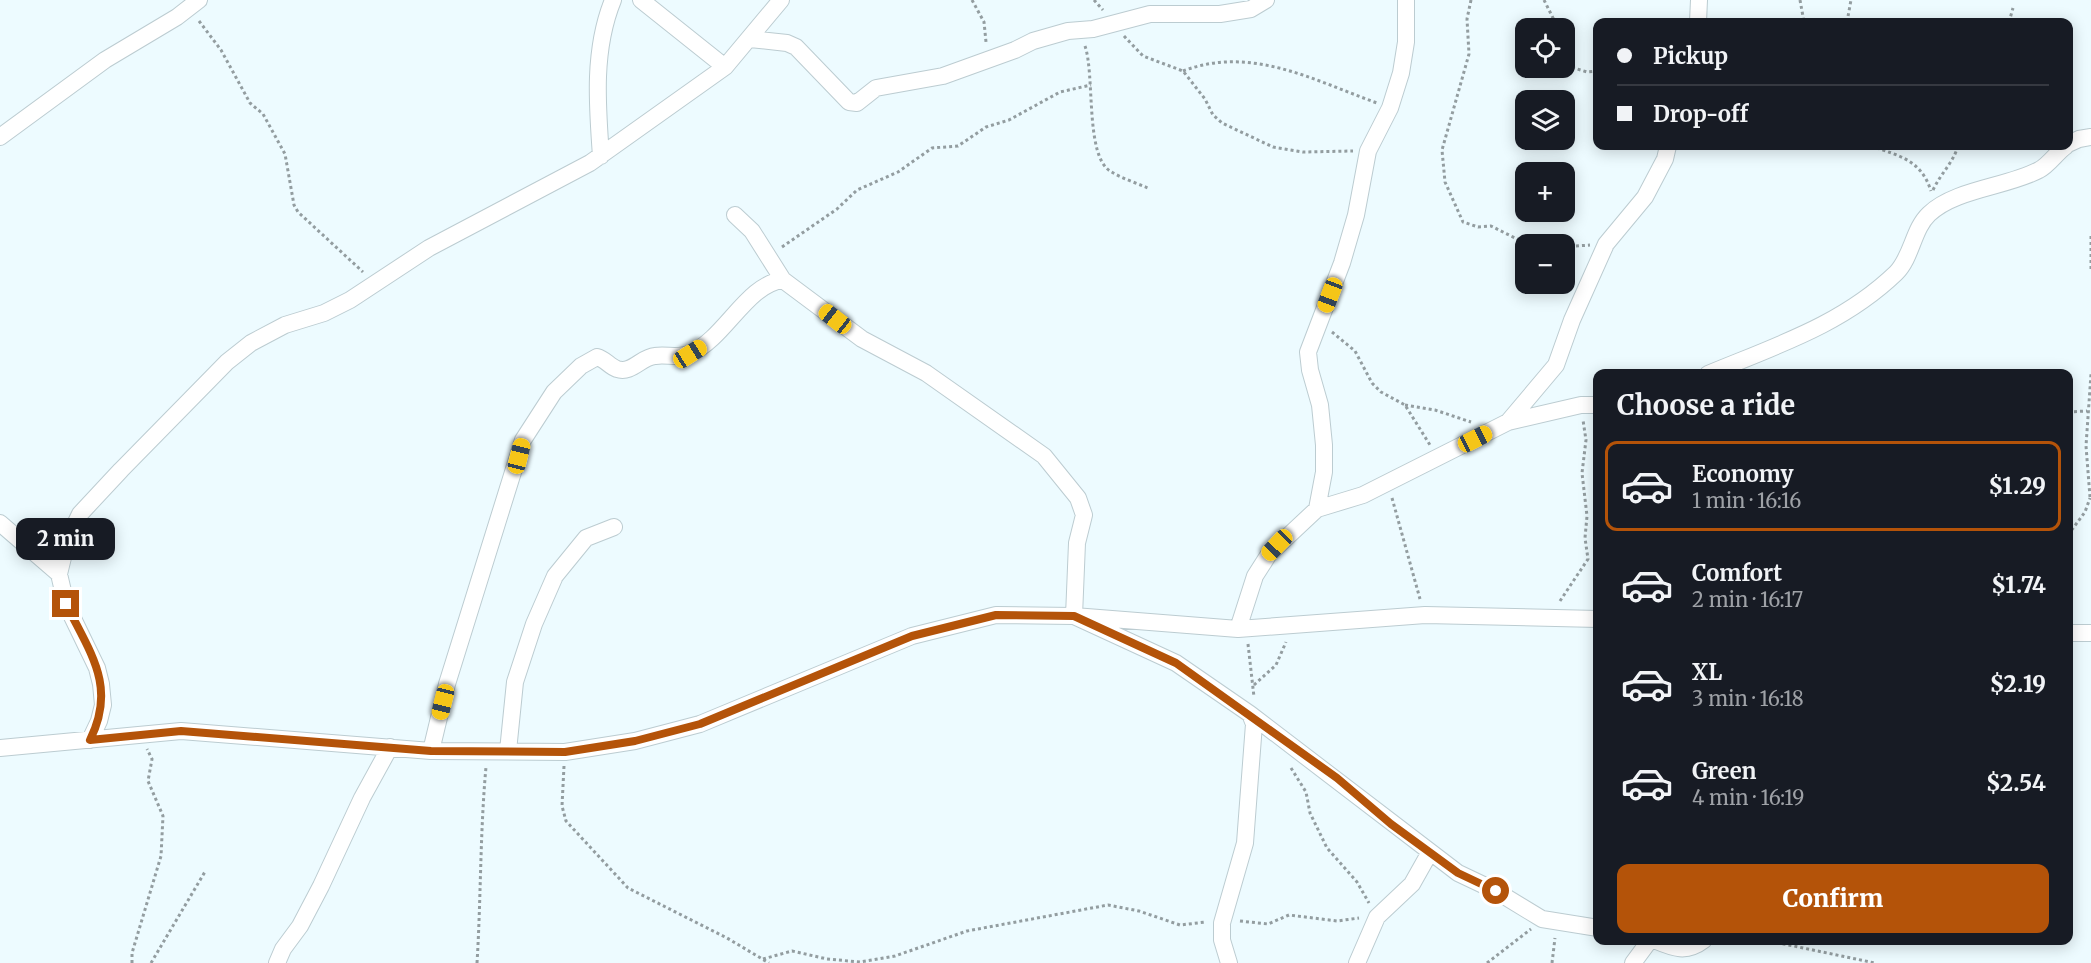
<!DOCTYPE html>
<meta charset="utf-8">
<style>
:root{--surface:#171b24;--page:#242831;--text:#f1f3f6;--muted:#9ea1a6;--line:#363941;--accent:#b45309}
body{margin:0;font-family:Merriweather,serif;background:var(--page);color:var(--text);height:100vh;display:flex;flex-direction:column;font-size:22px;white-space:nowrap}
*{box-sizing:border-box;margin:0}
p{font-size:20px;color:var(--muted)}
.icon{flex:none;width:33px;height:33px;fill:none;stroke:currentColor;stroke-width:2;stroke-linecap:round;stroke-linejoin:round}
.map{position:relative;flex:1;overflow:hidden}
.side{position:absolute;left:1593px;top:369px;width:480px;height:576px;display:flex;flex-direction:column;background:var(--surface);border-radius:12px;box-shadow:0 3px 15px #0003}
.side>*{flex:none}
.banner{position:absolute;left:1593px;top:18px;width:480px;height:132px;border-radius:12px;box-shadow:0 3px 15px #0003;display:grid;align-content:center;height:132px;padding:0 24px;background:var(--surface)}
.fabs{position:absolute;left:1515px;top:18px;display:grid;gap:12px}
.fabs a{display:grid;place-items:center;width:60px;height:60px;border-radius:12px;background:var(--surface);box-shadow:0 3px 15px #0003;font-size:30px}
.end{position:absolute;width:27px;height:27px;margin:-14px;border:8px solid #b45309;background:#fff;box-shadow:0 0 0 3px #fff}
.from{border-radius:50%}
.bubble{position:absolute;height:42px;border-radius:12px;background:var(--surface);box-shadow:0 3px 15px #0003;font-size:20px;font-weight:800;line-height:42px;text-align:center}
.car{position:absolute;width:18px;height:36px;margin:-18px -9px;border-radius:8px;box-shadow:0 0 4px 2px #0007;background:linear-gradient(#f5c518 24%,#345 0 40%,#f5c518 0 76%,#345 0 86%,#f5c518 0)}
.banner b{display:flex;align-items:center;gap:21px;height:57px;font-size:22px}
.banner b+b{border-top:2px solid var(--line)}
.banner i{width:15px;height:15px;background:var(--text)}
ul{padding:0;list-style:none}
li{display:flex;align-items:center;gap:18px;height:90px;margin:0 12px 9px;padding:0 12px;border:3px solid transparent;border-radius:12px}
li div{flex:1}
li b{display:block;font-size:22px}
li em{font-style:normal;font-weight:800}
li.on{border-color:var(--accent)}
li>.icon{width:54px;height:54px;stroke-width:1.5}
h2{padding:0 24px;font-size:27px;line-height:72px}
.cta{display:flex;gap:12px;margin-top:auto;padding:12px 24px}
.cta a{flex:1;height:69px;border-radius:12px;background:var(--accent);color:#fff;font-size:24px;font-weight:800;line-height:69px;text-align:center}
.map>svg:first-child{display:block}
</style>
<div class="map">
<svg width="2091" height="963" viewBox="0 0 2091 963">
<rect width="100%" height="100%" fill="#edfbff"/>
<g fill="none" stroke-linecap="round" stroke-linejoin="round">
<g stroke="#bcccd1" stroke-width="18">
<path id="minor" d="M641,0L725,67
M1698,22L1699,0
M750,39L787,43L796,47L849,102L857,103L876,88L943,76L1015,50L1033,41L1068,31L1093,29L1150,14H1220L1251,9L1266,0
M0,137L105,60L177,17L199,0
M2068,144L2079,139L2091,137
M601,156C597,103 593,49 613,0
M735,215L752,231L783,280L862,339L926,373L1044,456L1078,498L1084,515L1077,543L1074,616L1176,663L1250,714L1458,873L1496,891L1542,919L1598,928
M1708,374C1775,346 1842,325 1896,273C1912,257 1913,229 1929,214C1955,189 2007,187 2039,170C2049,165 2057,152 2066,146
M1508,422L1556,365L1572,320L1606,244L1645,197L1665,159L1668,146
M1317,509L1324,472V445L1320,405L1310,370L1308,352L1342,263L1356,215L1368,151L1390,108L1401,73L1406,42V0
M0,523L59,574
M1238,629L1255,576L1269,554L1317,509L1363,495L1508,422L1581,405H1598
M2068,633H2091
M90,740L99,721L103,705L101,684L97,668L66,604L59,574L67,541L80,514L121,470L227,362L251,343L285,325L324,313L350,300L429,248L590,163L725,67L781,0
M0,748L181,731L431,751L565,752L635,741L700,724L912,636L996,615L1074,616L1238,629L1425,615L1598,619
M431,751L447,684L523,440L554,392L581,366L597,357C605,359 609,366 617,369C632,374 641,357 655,356C667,354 679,359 691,353C725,338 747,284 783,280
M508,751L515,682L534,624L555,576L586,538L614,527
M1654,940C1673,948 1686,954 1704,940
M277,963L283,949L300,926L321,886L362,798L390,747
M1229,963L1222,940V923L1245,843L1254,724L1250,714
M1357,963L1377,917L1412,884L1430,852
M1633,963L1650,940"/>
</g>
<path stroke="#939da0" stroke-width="3" stroke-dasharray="3 3" stroke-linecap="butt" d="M972,0L984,22L986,42
M1094,0L1103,10
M1471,0L1467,19L1469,54L1442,150L1445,182L1463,222L1478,227L1491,226L1527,244
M1544,0L1558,28
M1800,0L1804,22
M199,21L221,50L250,103L263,114L285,154L294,205L298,212L363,272
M1847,22L1851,0
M2009,22L2013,8
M1124,36L1143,56L1183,71L1205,99L1213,115L1222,123L1273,147L1303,152L1353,151
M1564,44L1567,55L1574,68L1587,72L1598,71
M1085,46C1095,75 1085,155 1110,171C1121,178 1136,183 1148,188
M1183,71C1251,45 1313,80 1377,103
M1871,146C1900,156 1921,160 1931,191
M1933,190C1941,173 1953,163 1958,146
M2091,236V269
M782,247L837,209L857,190L898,172L932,148L958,146L986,127L1009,120L1060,92L1091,85
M1564,247L1590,245
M1332,332L1355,351L1372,383L1381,392L1405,405L1430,445
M1405,405L1435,410L1471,422
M2068,412L2087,411
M2090,497L2086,446L2091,374
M1392,498L1420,599
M2068,535L2085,512L2090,498
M1560,601L1588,559L1585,538L1587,516L1582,473L1586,440L1583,420
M1248,644L1254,697
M1254,685L1276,665L1286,642
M564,766L562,806L566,821L628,888L727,938L769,963
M1291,768L1306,792L1310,813L1327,848L1357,882L1369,903
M1240,921L1268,924L1289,915L1337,921L1359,918
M1765,940L1875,963
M763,959L792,951L827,959L860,962L895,956L967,931L1108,905L1139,911L1180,925L1206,922
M132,963V953L161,856L163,816L148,781L152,759L147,749
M151,963L206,870
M477,963C481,898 480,833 486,767
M1487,963L1531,929
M1552,963L1555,938"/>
<use href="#minor" stroke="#fff" stroke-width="16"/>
</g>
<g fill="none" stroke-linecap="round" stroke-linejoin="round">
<path stroke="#b45309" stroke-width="8" d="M66,604C90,653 117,686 90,740L181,731L431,751L565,752L635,741L700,724L912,636L996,615L1074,616L1176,663L1337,778L1391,824L1458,873L1496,891"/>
</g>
</svg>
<div class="fabs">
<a><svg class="icon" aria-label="locate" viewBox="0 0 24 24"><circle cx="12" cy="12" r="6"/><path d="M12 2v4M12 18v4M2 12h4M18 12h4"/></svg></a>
<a><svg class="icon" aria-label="layers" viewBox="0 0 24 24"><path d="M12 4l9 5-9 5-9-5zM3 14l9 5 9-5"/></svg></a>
<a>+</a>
<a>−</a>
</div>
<i class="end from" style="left:1496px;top:891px"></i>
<i class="end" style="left:66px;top:604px"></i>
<div class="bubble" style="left:16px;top:518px;width:99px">2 min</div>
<i class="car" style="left:1330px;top:295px;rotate:201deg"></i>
<i class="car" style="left:835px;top:319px;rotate:308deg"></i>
<i class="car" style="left:690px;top:354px;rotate:58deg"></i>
<i class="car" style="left:1475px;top:439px;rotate:63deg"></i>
<i class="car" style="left:519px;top:456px;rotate:14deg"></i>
<i class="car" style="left:1277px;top:545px;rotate:224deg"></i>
<i class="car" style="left:443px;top:702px;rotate:194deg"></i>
<div class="banner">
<b><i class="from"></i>Pickup</b>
<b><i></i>Drop-off</b>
</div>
<section class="side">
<h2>Choose a ride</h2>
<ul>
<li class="on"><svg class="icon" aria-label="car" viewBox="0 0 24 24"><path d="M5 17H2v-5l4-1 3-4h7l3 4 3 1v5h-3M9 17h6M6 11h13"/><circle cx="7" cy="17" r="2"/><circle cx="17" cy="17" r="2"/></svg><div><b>Economy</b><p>1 min · 16:16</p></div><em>$1.29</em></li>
<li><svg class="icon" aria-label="car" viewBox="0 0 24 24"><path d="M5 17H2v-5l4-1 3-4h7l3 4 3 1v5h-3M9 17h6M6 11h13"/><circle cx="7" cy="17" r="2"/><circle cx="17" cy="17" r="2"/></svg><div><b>Comfort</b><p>2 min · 16:17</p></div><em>$1.74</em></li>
<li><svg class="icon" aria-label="car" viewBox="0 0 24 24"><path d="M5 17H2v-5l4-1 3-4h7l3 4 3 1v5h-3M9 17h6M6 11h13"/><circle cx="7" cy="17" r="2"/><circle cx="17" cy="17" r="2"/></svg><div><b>XL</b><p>3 min · 16:18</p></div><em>$2.19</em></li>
<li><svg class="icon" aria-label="car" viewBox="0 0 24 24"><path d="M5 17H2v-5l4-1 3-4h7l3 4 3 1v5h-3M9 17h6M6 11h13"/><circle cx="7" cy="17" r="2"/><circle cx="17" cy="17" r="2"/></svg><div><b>Green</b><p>4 min · 16:19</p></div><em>$2.54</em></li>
</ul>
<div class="cta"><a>Confirm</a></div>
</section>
</div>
